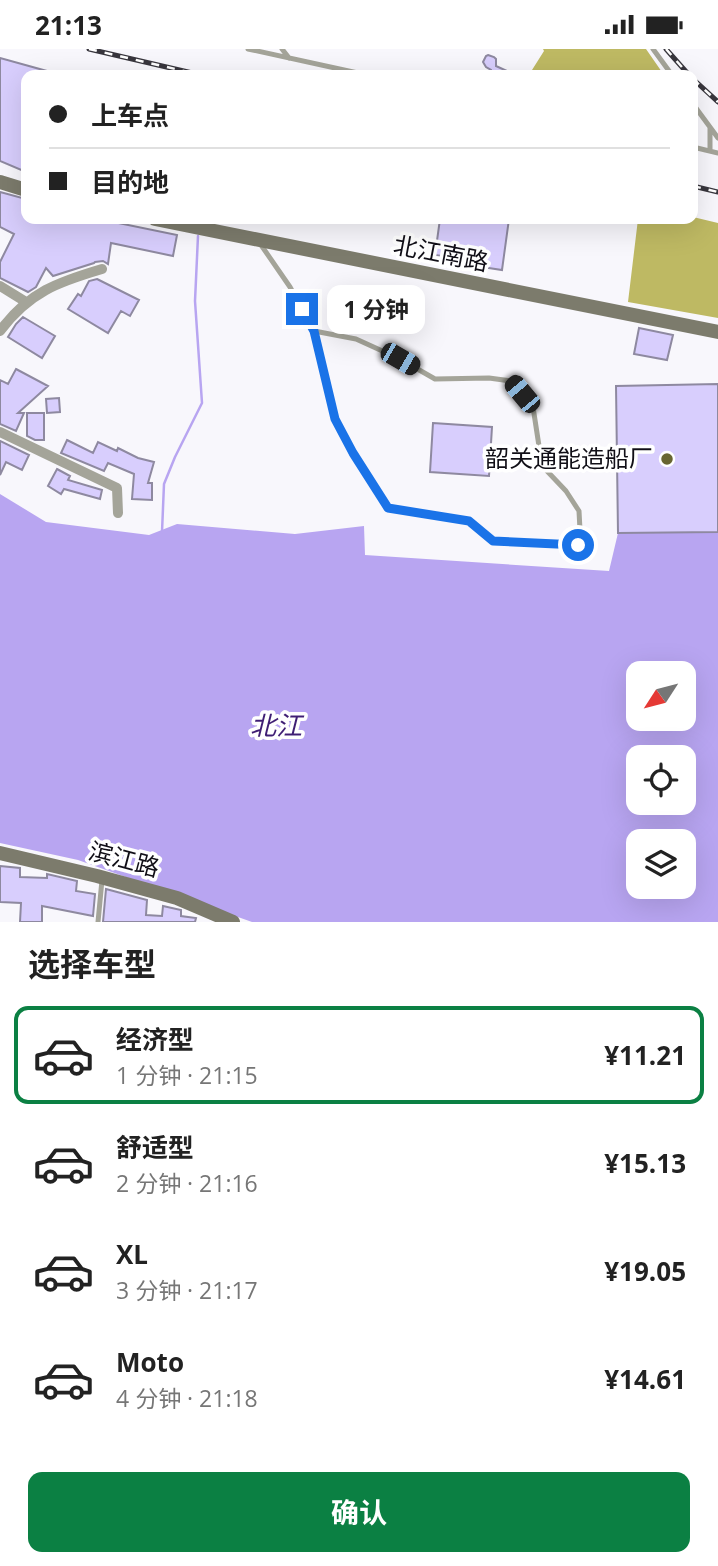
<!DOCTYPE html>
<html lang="zh">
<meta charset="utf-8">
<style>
:root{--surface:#fff;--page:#f6f6f6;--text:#222;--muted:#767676;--line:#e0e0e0;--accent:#0b8043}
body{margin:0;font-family:"Open Sans","Noto Sans SC",sans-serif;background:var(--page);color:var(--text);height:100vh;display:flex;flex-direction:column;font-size:26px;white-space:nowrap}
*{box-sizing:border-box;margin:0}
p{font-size:23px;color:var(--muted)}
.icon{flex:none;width:38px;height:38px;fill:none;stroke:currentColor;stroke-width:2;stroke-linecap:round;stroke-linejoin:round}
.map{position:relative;height:873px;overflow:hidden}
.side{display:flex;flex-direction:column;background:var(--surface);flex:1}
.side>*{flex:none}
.banner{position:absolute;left:21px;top:21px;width:677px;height:154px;border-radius:14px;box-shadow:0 7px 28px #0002;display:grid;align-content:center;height:154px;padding:0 28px;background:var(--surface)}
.needle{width:46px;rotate:234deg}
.tools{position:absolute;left:626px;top:612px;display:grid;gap:14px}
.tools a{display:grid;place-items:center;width:70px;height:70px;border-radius:14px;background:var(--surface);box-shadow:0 7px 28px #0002;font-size:35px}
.end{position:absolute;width:32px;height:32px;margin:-16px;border:9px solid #1a73e8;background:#fff;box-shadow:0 0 0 4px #fff}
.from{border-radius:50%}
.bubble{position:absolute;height:49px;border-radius:14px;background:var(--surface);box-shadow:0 7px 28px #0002;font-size:23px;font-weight:700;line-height:49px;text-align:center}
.car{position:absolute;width:21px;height:42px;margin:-21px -10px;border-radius:9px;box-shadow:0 0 5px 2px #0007;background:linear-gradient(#222 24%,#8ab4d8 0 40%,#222 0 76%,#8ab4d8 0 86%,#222 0)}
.banner b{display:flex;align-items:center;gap:24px;height:66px;font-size:26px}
.banner b+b{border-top:2px solid var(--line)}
.banner i{width:18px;height:18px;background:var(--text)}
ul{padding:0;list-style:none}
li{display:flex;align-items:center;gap:21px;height:98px;margin:0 14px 10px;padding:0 14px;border:4px solid transparent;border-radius:14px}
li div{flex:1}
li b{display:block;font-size:26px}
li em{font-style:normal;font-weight:700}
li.active{border-color:var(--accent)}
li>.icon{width:63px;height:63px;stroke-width:1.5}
h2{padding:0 28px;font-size:32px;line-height:84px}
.action{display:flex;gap:14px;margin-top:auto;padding:14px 28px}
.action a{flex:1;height:80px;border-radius:14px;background:var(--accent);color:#fff;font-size:28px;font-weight:700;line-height:80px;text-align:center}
.status{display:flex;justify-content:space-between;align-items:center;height:49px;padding:0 35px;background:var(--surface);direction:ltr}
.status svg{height:19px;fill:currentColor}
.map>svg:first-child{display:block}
</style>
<div class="status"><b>21:13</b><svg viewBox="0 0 49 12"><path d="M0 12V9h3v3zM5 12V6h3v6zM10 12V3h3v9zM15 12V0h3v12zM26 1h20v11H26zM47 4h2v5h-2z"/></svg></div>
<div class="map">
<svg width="718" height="873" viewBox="0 0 718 873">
<rect width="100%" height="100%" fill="#f8f7fc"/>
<path fill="#beb963" d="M543,0H646L664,26H536L532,21L544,2Z
M693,168L718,174V269L628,253L638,170H693Z"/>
<path fill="#b8a5f1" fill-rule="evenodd" d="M0,445L46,473L149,486L177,475L295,485L364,477L365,506L609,522L618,484L718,483V873H252L78,811L0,794ZM639,625H684V670H639ZM639,709H684V754H639ZM639,793H684V838H639Z"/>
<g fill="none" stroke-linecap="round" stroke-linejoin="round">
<path stroke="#b8a5f1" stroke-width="2.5" d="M199,171V170
M162,483L164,435L175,408L202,354L195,252L198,187"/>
</g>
<path fill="#d8cefd" stroke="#8e89a0" stroke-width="2" d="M488,6L494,8L496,10V17L516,26H492L491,21L486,18L483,13L486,7Z
M0,9L54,24L53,26H26V123L0,112Z
M0,143L26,150V170H99L177,186L173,207L111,194L108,215L103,212L95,213L94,214L53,227L46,219L36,238L28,243L0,229V213L14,185L0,178Z
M440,170H509L502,221L469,216V211L435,206Z
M97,230L139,251L130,267L121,262L108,284L68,260L78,245L81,247L89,232Z
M23,268L55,287L42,309L8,288L16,275Z
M639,279L673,286L667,311L634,305Z
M16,320L48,337L18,364H24L16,382L0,375V331L8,335Z
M718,335V483L618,484L616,337Z
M59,349L60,363L47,364L46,350Z
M27,364H44V391H35L27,387Z
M433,374L492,378L489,427L430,423Z
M67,391L93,404L98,393L117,402L118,399L138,409L154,413L148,434H152V451L132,450L134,425L108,414L104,422L61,404Z
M0,392L29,406L22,421L6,413L0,426Z
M57,420L70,427L68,431L102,441L100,450L64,440L61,445L48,437Z
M0,817L20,819V828L47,829V825L77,832L76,842L95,845L93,867L42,857V873H20L21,854L0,853Z
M106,840L147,851L146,866L162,867L163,857L181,861V867L196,869L195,873H103Z"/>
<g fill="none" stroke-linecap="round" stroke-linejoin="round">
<path stroke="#a4a499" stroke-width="5" d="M248,0L367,26
M282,0L289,9
M653,0L672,26
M693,55L718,89
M693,98L718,104
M710,101V79
M259,193L290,238L314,282L335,370L353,404L388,459L469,472L493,492L578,496L580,481L579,462L566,442L547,422L539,397L533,358L511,332L489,329L435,330L400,310L356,290L314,282
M98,873L102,831"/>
<path stroke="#a4a499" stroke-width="10" d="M0,237L26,253
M0,282C29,243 58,233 102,220
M0,383L117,439L118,464"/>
<path stroke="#7c7b6c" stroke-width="14" d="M0,133L26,141
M155,170L718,283
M0,804L97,827L177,849L233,873"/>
<g stroke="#38363d" stroke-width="5">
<path id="rail" d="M89,0L201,26
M666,0L689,26
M693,30L718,53
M693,137L718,143"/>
</g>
<use href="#rail" stroke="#fff" stroke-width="2.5" stroke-dasharray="8" stroke-linecap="butt"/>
</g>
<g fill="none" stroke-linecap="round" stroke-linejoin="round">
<path stroke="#1a73e8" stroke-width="9" d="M302,260L314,282L335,370L353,404L388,459L469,472L493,492L578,496"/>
</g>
<circle fill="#686532" stroke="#fff" stroke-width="2.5" cx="667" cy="410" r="7"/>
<g text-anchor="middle" stroke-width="7" stroke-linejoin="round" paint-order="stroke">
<g font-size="24" fill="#110f17" stroke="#fff">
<text transform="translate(441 205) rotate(11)" y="8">北江南路</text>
<text transform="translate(124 811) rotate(15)" y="8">滨江路</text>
</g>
<g font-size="24" fill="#110f17" stroke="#fff" text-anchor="end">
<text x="653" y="418">韶关通能造船厂</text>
</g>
<g font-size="26" font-style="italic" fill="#3f1e74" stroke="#fff">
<text x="276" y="686">北江</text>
</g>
</g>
</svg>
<div class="tools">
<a><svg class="needle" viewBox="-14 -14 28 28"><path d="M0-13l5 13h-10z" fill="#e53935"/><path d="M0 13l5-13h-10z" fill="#767676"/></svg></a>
<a><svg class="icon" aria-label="locate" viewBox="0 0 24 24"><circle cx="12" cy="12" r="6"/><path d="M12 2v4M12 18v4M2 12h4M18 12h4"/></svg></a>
<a><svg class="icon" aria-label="layers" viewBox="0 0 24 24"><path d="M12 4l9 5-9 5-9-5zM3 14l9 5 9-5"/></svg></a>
</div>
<i class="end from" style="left:578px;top:496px"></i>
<i class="end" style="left:302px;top:260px"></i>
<div class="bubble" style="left:327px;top:236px;width:98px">1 分钟</div>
<i class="car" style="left:400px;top:310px;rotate:120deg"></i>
<i class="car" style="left:522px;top:345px;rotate:320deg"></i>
<div class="banner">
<b><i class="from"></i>上车点</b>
<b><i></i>目的地</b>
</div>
</div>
<section class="side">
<h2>选择车型</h2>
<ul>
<li class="active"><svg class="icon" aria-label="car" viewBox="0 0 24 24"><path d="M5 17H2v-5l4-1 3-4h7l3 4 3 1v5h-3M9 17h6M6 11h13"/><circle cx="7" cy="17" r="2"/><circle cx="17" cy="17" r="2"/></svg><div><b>经济型</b><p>1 分钟 · 21:15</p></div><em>¥11.21</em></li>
<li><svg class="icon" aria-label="car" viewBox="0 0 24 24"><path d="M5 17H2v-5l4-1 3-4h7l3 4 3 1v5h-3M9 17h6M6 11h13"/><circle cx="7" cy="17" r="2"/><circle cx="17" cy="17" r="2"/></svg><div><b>舒适型</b><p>2 分钟 · 21:16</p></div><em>¥15.13</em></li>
<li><svg class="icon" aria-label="car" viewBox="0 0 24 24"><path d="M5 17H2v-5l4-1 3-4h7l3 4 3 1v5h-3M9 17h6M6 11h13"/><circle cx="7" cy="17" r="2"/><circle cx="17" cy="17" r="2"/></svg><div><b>XL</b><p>3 分钟 · 21:17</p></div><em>¥19.05</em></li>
<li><svg class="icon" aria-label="car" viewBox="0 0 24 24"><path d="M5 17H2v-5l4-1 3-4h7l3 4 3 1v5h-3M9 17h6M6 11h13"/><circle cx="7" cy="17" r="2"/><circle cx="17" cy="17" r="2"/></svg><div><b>Moto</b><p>4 分钟 · 21:18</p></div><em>¥14.61</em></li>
</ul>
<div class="action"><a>确认</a></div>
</section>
